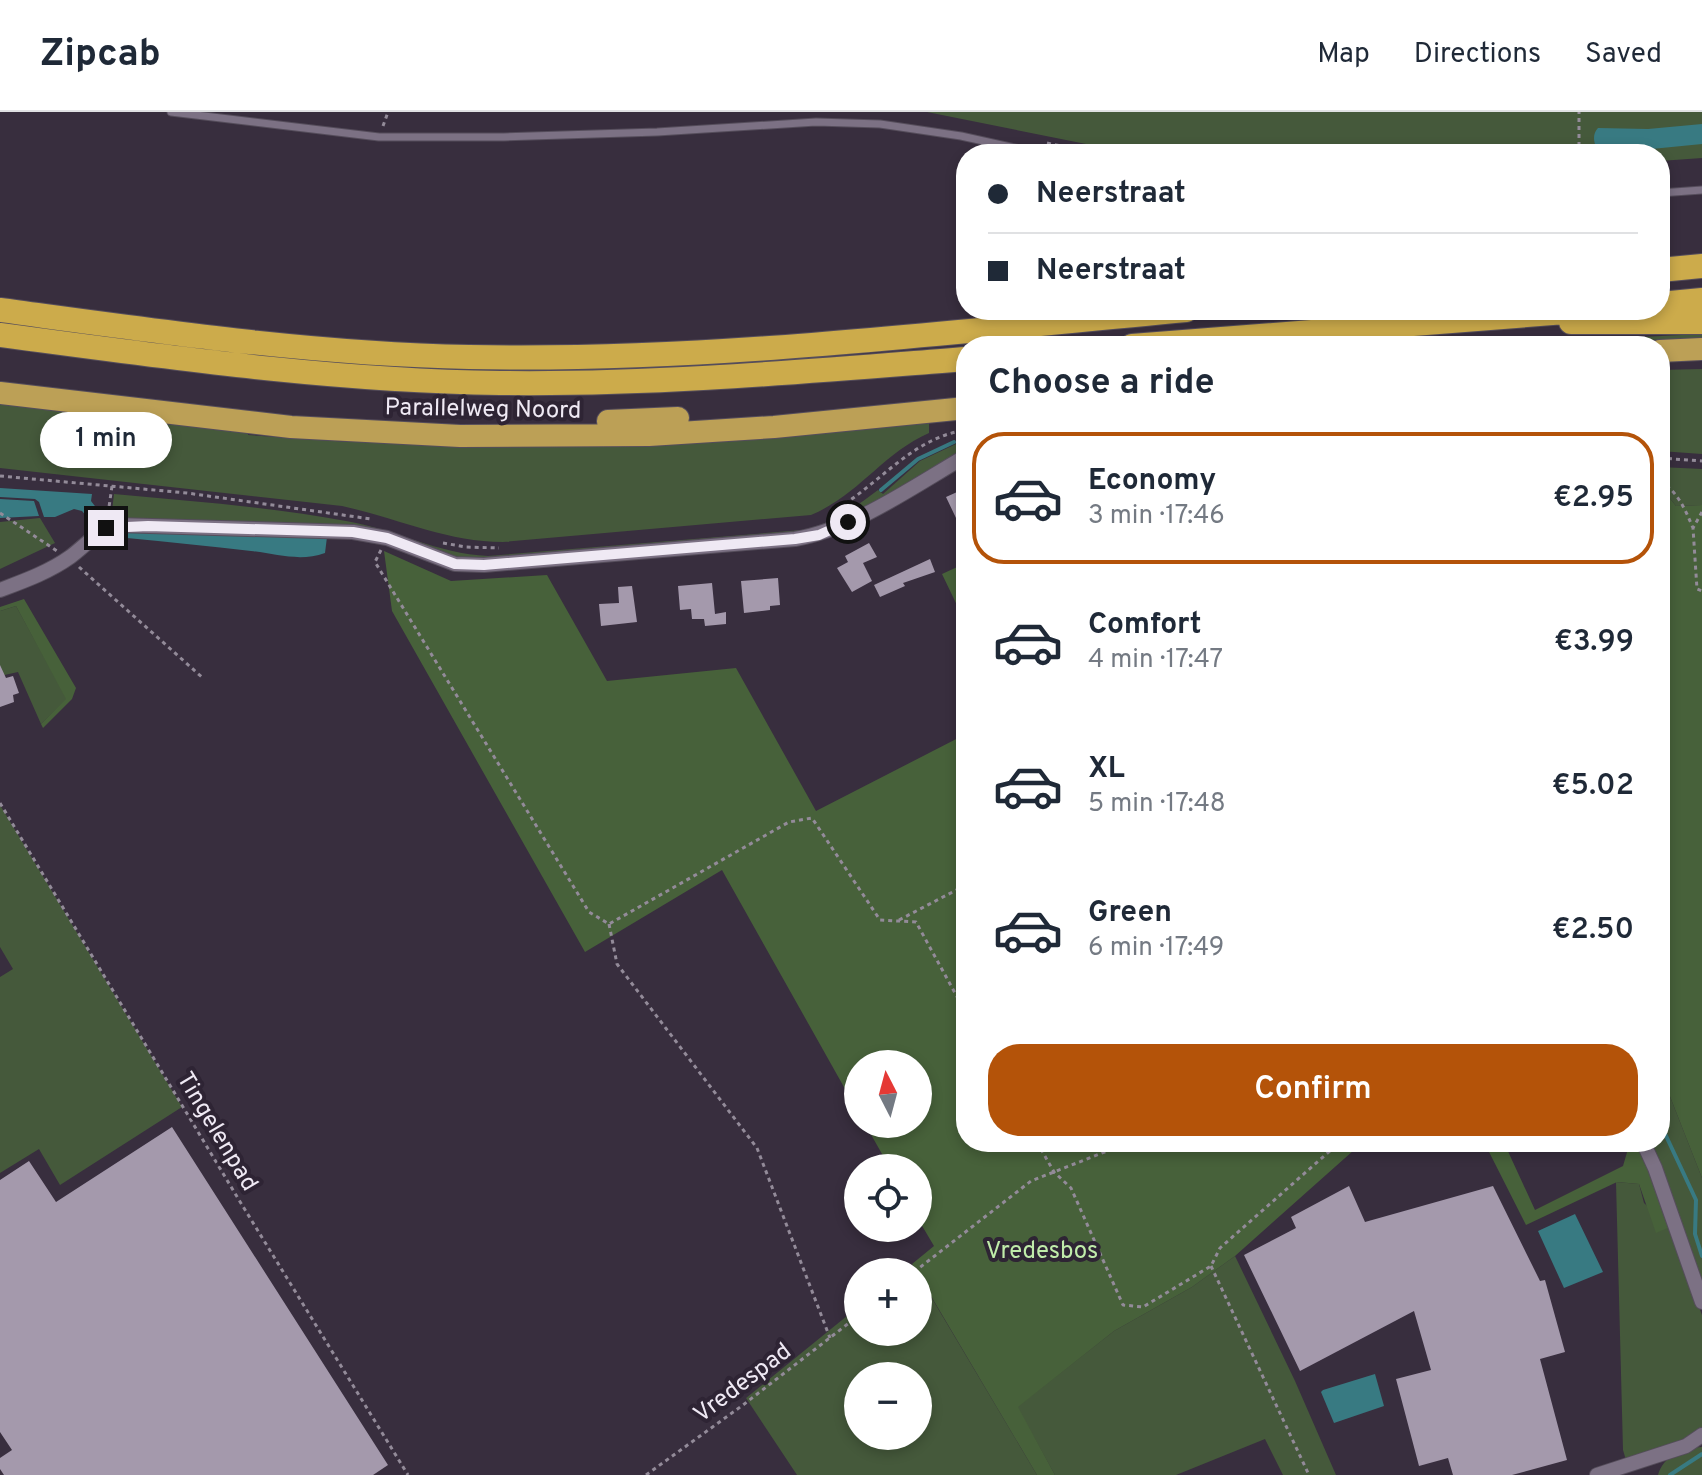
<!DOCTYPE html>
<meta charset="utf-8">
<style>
:root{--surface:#fff;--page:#f2f2f3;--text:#1f2937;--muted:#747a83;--line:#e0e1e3;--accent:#b45309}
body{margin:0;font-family:Overpass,sans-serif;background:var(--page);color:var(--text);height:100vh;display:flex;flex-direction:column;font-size:30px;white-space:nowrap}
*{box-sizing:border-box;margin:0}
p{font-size:26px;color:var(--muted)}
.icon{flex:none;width:44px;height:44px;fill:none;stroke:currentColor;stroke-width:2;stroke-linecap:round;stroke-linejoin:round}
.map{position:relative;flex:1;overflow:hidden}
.side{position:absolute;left:956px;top:224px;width:714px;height:816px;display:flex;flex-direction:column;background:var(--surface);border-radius:32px;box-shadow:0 4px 12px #0003}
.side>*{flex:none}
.guide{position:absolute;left:956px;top:32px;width:714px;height:176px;border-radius:32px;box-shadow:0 4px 12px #0003;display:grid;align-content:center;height:176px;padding:0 32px;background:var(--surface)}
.needle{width:52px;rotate:354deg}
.buttons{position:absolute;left:844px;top:938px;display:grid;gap:16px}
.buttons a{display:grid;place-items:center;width:88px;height:88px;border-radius:50%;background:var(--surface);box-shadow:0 4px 12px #0003;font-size:40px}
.end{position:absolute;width:36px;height:36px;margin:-18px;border:10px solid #efe9f4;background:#111;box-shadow:0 0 0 4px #111}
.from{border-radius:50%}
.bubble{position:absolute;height:56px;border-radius:28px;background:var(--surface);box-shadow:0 4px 12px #0003;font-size:26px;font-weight:600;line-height:56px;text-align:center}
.guide b{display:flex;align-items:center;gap:28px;height:76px;font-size:30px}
.guide b+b{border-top:2px solid var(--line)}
.guide i{width:20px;height:20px;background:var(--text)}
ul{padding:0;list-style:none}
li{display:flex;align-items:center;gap:24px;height:132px;margin:0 16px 12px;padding:0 16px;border:4px solid transparent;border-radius:32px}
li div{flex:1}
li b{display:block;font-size:30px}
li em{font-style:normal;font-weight:600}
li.active{border-color:var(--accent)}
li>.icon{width:72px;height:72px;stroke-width:1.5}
h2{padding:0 32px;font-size:36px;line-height:96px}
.primary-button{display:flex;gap:16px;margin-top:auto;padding:16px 32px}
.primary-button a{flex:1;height:92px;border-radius:32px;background:var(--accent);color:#fff;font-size:32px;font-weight:600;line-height:92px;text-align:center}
header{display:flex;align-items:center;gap:48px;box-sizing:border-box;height:112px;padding:0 40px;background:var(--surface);border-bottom:2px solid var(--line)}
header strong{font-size:38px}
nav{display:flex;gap:44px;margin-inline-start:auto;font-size:28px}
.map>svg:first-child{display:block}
</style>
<header>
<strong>Zipcab</strong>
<nav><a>Map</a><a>Directions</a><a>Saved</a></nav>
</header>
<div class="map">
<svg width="1702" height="1363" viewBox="0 0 1702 1363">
<rect width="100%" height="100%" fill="#382e3e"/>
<path fill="#45593b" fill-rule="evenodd" d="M927,0H1702V46L1660,49V42H1136Z
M1702,222V226L1650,228L1615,234H1460Z
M1702,257V342L1660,339V258Z
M0,287L248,318V323L350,330L929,310V321C883,341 859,383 811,403L503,430C447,430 397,406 342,394L0,356Z
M966,326V339L836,412L819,419L528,445L465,447L442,442L389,422L111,408L114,382C191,389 270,395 346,409C394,417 438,442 488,444L802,418C832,412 854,396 878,378L883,382L920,349L956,332V327Z
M1660,355L1702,357V393L1676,394L1660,374Z
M40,406L55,431L0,457V410Z
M16,494L67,587L41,612L18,560L0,564V499Z
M0,693L182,995L60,1073L39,1037L0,1061V865L13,857L0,835Z
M1660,959L1702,1066V1175L1647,1030H1660Z
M1616,1070L1639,1072L1644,1091L1670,1115L1702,1203V1315L1691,1326L1626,1348L1623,1338Z
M1235,1144L1295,1269L1336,1363H1283L1265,1327L1176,1363H1055L1017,1295L1114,1219L1192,1175Z
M918,1163L1037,1363H797L746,1286L858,1195V1220H918ZM858,1264H918V1324H858Z
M1702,1335V1363H1658C1663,1344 1683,1336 1702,1335Z"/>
<path fill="#47613a" d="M1660,374L1676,394L1702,393V1066L1660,959Z
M384,439L451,469L547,463L607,569L736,556L816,699L966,622V1030H1363L1235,1144L1192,1175L1114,1219L1018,1295L1055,1363H1037L912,1152L934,1134L918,1107V1056H890L865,1012H918V952H858V1000L722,758L585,840L392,499Z
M966,451V512L942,462Z
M24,487L76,576L72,587L43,616L41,612L66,587L16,494L0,499V495Z
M1484,1030H1514L1506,1035L1535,1098L1623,1054L1628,1037L1639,1034L1670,1115L1656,1121L1639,1072L1617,1070L1526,1113Z"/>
<path fill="#387a82" d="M1702,12V32L1601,42C1594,35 1591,23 1598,16L1648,17Z
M0,376L92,382L91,389L98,398L88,406L82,399L74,397L55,405H44L39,390L35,387L0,385Z
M0,387L34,389L39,404L0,406Z
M126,420L327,425L325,441C300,450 277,442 251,439C210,434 168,430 127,426Z
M1575,1102L1603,1160L1564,1176L1538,1119Z
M1375,1262L1384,1294L1334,1311L1321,1280L1323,1278Z"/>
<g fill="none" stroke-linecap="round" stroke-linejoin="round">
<path stroke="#387a82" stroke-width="4" d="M1511,42L1554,35
M881,378L918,347L954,330
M1660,1011L1696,1088L1695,1122L1702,1144
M1670,1363L1702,1342"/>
</g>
<path fill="#a499ac" d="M966,376V401L956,406L946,385Z
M869,431L877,445L863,451L872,469L852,480L837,456L848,450L845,444Z
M930,447L935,460L903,471L905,474L880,485L874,473Z
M778,466L780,493L770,494V498L744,501L741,469Z
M712,471L715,502L726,500V512L705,514L704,507H692L691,497L680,498L678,474Z
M632,474L637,510L601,514L599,492L619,491L618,475Z
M0,553L6,566L13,564L19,581L13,583L14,590L0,595Z
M172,1015L388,1353L373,1363H4L0,1357V1346L12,1338L0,1320V1068L29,1049L56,1090Z
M1349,1074L1365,1110L1493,1074L1540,1169L1545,1168L1565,1240L1540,1247L1567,1348L1512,1363H1453L1448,1346L1419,1354L1396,1267L1431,1258L1414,1199L1300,1259L1244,1143L1296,1116L1291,1105Z"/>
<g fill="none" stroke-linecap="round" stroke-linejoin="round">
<g stroke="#554d5b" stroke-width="9">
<path id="service" d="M171,0L379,25H504L657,20L816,10L880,12L961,24L1042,42
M1660,81L1702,78"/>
</g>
<g stroke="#554d5b" stroke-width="16">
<path id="minor" d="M0,478C24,469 49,460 70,445C85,434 98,418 117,413L353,420L387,426L455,452L484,453L795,427C854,417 914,374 966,344
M1643,1030L1655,1056L1702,1190
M1597,1363L1686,1334L1702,1323"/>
</g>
<g stroke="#554d5b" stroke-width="24">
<path id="trunk" d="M1660,239L1702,237
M0,281L291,315L460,324L649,323L774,315L966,296
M608,309L678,306"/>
</g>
<g stroke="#554d5b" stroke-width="26">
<path id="motorway" d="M1660,158L1702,154
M1660,192L1702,188
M0,198C156,219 311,242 469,245C708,250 948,220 1186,198
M1571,210H1702
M0,223C166,245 332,269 500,271C656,273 811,259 966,247
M1132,234L1591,198"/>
</g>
<path stroke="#938b99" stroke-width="3" stroke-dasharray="4 4" stroke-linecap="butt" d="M383,14L388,0
M1047,31L1098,42
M1579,42V0
M1660,346L1702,349
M0,364L187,381L371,407
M1660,369C1678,380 1685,397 1693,416
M831,400C878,375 910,326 966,318
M1702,400L1693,416L1697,477L1702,479
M0,401L57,439
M108,402L112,374
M443,431L466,435L499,436
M381,438L375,450L589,800L609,812L789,710L812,706L880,808L916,810L966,901
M79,455L204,567
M0,691L239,1088L408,1363
M899,808L966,773
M609,812L617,852L757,1036L830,1226
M1037,1030L1054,1060L1071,1076L1123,1193L1143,1195L1211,1154L1220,1136L1340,1030
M1211,1154L1309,1363
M914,1160L1031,1069L1130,1030
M646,1363L743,1293L858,1204"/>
<use href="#service" stroke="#7c7184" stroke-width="7"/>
<use href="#minor" stroke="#7c7184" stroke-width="14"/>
<use href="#trunk" stroke="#bca056" stroke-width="22"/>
<use href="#motorway" stroke="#ccab4b" stroke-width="24"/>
</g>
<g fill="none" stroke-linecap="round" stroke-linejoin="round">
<path stroke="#efe9f4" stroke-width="10" d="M106,416L148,414L353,420L387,426L455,452L484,453L795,427L819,423L848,410"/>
</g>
<g text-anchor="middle" stroke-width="8" stroke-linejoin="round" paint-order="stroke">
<g font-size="24" fill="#efe9f4" stroke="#2e2434">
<text transform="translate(483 296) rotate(1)" y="8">Parallelweg Noord</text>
<text transform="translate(218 1019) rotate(59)" y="8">Tingelenpad</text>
<text transform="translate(742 1270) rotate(-37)" y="8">Vredespad</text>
</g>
<g font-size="24" fill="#c0ecaa" stroke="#2e2434">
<text x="1042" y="1146">Vredesbos</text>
</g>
</g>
</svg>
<div class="buttons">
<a><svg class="needle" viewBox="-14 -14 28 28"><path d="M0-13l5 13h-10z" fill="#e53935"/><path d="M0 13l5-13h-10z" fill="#747a83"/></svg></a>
<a><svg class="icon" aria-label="locate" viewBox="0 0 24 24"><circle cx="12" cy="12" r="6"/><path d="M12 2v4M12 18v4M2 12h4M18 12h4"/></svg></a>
<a>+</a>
<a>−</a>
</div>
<i class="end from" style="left:848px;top:410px"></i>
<i class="end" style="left:106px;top:416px"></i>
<div class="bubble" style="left:40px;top:300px;width:132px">1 min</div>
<div class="guide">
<b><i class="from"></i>Neerstraat</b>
<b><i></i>Neerstraat</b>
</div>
<section class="side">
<h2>Choose a ride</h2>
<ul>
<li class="active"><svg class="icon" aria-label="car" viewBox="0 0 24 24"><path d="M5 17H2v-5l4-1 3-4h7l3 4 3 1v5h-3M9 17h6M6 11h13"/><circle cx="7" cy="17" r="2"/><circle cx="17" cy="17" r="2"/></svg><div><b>Economy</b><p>3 min · 17:46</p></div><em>€2.95</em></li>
<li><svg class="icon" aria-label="car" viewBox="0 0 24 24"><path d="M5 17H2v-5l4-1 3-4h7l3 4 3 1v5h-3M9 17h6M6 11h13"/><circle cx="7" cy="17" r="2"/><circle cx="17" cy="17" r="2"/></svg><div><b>Comfort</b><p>4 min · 17:47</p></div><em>€3.99</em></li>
<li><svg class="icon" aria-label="car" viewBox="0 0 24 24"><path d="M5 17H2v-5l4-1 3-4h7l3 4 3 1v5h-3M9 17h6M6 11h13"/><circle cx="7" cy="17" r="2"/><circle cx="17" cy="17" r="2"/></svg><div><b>XL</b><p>5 min · 17:48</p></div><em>€5.02</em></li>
<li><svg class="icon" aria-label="car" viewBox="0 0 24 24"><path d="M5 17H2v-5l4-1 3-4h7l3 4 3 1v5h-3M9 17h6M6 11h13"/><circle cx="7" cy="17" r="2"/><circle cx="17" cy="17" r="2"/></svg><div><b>Green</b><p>6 min · 17:49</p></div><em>€2.50</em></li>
</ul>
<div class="primary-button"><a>Confirm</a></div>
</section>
</div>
